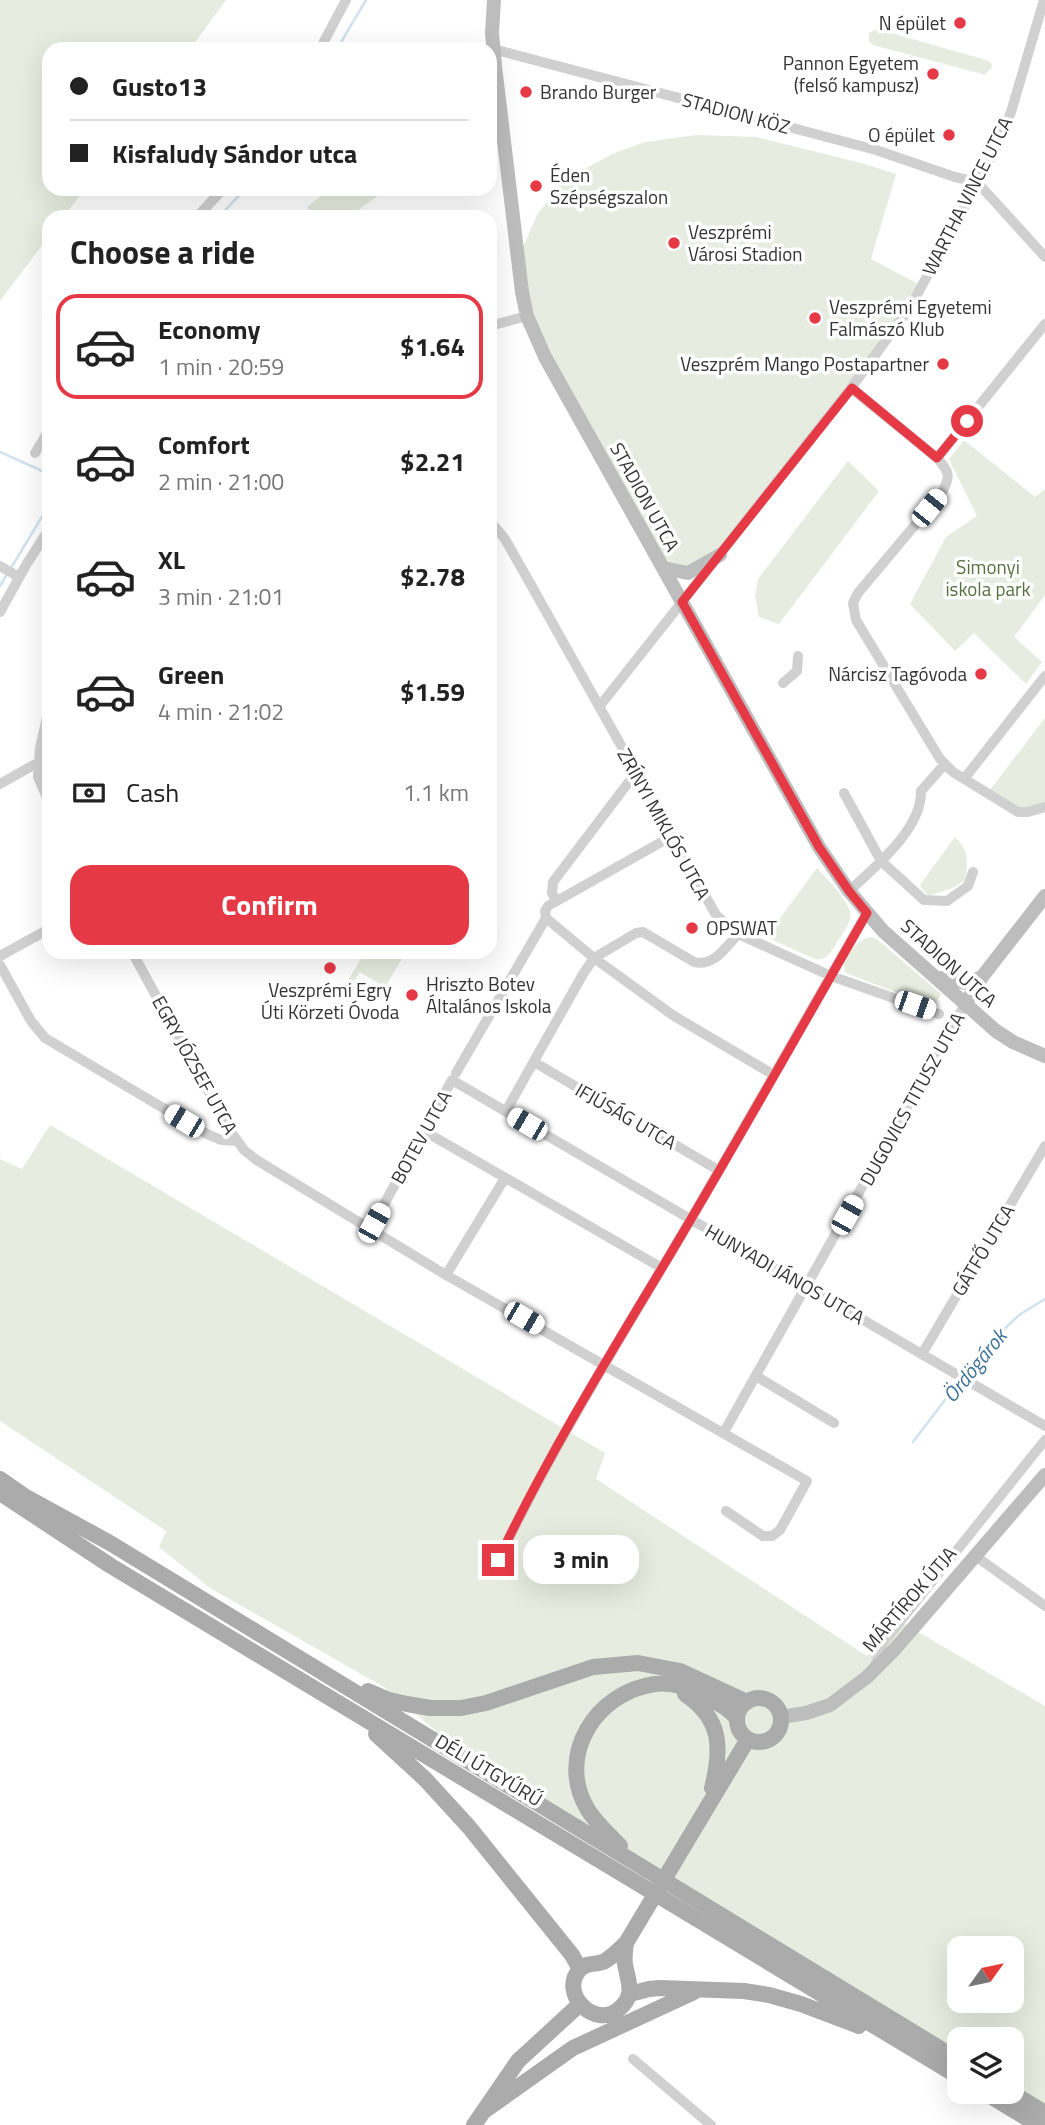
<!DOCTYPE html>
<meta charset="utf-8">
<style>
:root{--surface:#fff;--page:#f2f2f2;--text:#222;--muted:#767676;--line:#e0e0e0;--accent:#e63946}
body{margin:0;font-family:"Titillium Web",sans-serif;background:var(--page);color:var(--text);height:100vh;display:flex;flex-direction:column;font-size:26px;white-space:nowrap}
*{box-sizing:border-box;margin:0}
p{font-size:23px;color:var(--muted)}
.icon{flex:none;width:38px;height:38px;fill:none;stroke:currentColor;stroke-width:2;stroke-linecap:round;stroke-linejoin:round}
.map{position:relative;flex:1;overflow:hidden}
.side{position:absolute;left:42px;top:210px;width:455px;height:749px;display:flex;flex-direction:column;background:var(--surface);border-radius:21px;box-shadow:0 7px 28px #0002}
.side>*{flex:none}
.hud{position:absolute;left:42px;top:42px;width:455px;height:154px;border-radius:21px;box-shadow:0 7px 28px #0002;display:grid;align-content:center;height:154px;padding:0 28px;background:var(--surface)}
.needle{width:46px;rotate:57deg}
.tools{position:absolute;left:947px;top:1936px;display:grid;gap:14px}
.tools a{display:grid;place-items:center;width:77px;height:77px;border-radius:14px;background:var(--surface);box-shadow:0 7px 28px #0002;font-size:35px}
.end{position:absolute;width:32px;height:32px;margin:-16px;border:9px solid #e63946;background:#fff;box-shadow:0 0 0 4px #fff}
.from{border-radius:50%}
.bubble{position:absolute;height:49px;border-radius:21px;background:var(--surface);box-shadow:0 7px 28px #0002;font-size:23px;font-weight:700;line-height:49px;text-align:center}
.car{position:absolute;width:21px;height:42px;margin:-21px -10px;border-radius:9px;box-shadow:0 0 5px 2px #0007;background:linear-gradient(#fff 24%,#345 0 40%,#fff 0 76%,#345 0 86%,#fff 0)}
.hud b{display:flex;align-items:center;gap:24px;height:66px;font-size:26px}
.hud b+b{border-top:2px solid var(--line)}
.hud i{width:18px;height:18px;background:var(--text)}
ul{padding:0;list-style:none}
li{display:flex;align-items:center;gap:21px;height:105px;margin:0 14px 10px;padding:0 14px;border:4px solid transparent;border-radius:21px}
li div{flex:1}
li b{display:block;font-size:26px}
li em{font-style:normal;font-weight:700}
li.current{border-color:var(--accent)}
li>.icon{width:63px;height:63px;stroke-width:1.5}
h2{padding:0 28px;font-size:32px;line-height:84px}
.pay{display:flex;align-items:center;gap:18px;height:77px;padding:0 28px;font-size:26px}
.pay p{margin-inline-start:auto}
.button{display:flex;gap:14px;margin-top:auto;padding:14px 28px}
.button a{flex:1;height:80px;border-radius:21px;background:var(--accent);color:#fff;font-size:28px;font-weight:700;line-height:80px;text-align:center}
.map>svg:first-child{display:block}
</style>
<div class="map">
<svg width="1045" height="2125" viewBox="0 0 1045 2125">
<rect width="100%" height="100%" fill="#fff"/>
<path fill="#e6ecdf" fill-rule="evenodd" d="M0,0H226L190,49H49V189H85L63,217H49V236L0,301Z
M877,29L986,60L991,63L992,67L986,74H982L873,45L869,41V33Z
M696,135L756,137L861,163L896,174L871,259L922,286L720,555L688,573L663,568L545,357L519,256L537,215L563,181L612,154L645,142Z
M330,189H376L380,194L349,217H314L307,207Z
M964,440L1035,497L1045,489V595L1014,637L1042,662L1026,684L974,633L955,651L910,604L946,537L977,516L949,459Z
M848,461L879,491L779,624L759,617L755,596L758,579Z
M1045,718V803L1027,808H1019L990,790Z
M955,837C969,851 968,861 965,880L953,888L928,896L920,885Z
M817,868C826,878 854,905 850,919C848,927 840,937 836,944C830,953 827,961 815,959L766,937Z
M872,937L878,940L941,994L934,1007L846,973L843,964C851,952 856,939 872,937Z
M365,952H406L385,987L360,972L346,993L342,990Z
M50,1125L605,1453L596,1479L867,1656L896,1619L1045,1706V2125L992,2091H1012V2039H959V2070L462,1753L384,1687L210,1588L159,1547L166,1531L0,1421V1159L22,1169ZM959,1948H1012V2000H959Z"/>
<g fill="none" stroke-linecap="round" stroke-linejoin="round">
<path stroke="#cfe2ee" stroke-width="2.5" d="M337,49L366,0
M219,217L245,189
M0,452L49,474
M11,568L49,505
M0,586L7,574
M964,1375L997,1336L1019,1315L1045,1299
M913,1442L960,1380"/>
<path stroke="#d0d0d0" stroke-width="10" d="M320,49L346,0
M493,49L876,150L955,177L977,182
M977,182L1045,257
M197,217L223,189
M490,326L527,316
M851,388L937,458C950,472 951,477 941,494L858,593L853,603L856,620L940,759L953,772L1018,812H1028L1045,807
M35,453L49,430
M937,458L1045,324
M490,521L505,539L535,592L716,915L738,934L831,976L939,1014
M0,566L19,577
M0,612L26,565L49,529
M783,683L797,671L798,656
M599,707L851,388L911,306L994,152L1011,112L1044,0
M49,708L40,748L38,777L49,802
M964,779L1045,676
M0,784L39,762
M844,793L881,861L924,900L947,901L968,886L973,872
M849,891C875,867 922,829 921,791L945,764
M556,901L552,893L553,882L628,783
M546,918L594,958L674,1016L774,1075
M132,952L231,1132L244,1150L255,1159L446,1275L807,1481L780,1530L772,1536H763L726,1511
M0,956L49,929
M0,965L31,1021L45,1038L207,1134L221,1140L237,1141
M534,1062L718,1170
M456,1073L546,918L545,911L548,906L672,836
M506,1111L583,974L594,958L636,933L643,932L694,962C714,967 726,947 738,934
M424,1131L662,1268
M370,1230L452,1080L1045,1426
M446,1275L505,1178
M922,1354L1045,1146
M756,1376L834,1423
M724,1432L965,1004
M974,1555L1045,1606
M498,1561C547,1459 604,1365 662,1268C732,1151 798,1031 867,913
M875,1666L883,1643L1045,1440
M633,2059L711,2125"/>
<path stroke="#bdbdbd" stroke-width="14" d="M494,0L492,33L495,66L522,292L527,316L545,357L819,847L849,891L883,931L996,1031L1013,1042L1045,1056
M663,568L688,573L720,555
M940,978L967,983L982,977
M965,1004L982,977L1045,896
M781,1717L806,1713L830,1705L867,1677L895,1649L1045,1475"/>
<path stroke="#ababab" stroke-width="16" d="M0,1479L26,1497L110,1543L959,2060
M0,1493L111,1566L959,2077
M368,1691L389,1700L407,1704L430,1708H461L486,1703L593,1667L638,1663L680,1671L747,1702
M685,1694C722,1719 722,1748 712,1788
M737 1720a22 22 0 1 1 44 0a22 22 0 1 1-44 0Z
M376,1734L426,1780L469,1827L572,1955L580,1969
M620,1846C609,1834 597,1824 588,1810C555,1756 596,1692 655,1684C672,1682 692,1689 707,1697C718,1703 730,1709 737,1719
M626,1943C625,1950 624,1957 625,1964C628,1982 636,1995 619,2009C595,2030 558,1993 580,1969C587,1962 598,1965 605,1961C613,1956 620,1949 626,1943L748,1739
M630,1994L649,1989L660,1988L744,1991L769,1995L801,2004L859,2026
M982,2091L1038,2125
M1009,2091L1045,2113
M484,2111L573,2048L694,1992
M474,2125L518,2061L580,2004"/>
</g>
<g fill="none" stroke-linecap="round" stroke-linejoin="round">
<path stroke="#e63946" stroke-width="9" d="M498,1560C546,1459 604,1364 662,1268C732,1151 799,1032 867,913L849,891L819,847L682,602L852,388L937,458L967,421"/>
</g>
<g fill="#e63946" stroke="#fff" stroke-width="2.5">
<circle cx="960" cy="23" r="7"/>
<circle cx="933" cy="74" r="7"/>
<circle cx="526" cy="92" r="7"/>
<circle cx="949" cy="135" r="7"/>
<circle cx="536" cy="186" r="7"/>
<circle cx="674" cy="243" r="7"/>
<circle cx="815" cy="318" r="7"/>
<circle cx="943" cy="364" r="7"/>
<circle cx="981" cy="674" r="7"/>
<circle cx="692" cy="928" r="7"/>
<circle cx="330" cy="968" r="7"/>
<circle cx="412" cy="995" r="7"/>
</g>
<g text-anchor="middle" stroke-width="7" stroke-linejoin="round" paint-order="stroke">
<g font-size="19" fill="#333" stroke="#fff" text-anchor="start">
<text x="946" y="30" text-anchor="end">N épület</text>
<text x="919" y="70" text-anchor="end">Pannon Egyetem<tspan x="919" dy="22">(felső kampusz)</tspan></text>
<text x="540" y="99">Brando Burger</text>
<text x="935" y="142" text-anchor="end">O épület</text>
<text x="550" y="182">Éden<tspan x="550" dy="22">Szépségszalon</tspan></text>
<text x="688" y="239">Veszprémi<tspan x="688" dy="22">Városi Stadion</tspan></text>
<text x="829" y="314">Veszprémi Egyetemi<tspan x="829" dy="22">Falmászó Klub</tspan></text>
<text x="929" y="371" text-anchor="end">Veszprém Mango Postapartner</text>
<text x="967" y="681" text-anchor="end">Nárcisz Tagóvoda</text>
<text x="706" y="935">OPSWAT</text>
<text x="426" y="991">Hriszto Botev<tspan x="426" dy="22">Általános Iskola</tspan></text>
<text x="330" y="997" text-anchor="middle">Veszprémi Egry<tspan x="330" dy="22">Úti Körzeti Óvoda</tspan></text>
</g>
<g font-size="19" fill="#333" stroke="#fff">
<text transform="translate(736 113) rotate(15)" y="7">STADION KÖZ</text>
<text transform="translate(967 196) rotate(-63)" y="7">WARTHA VINCE UTCA</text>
<text transform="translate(645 497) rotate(61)" y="7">STADION UTCA</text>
<text transform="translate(664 824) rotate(61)" y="7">ZRÍNYI MIKLÓS UTCA</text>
<text transform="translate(949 963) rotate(42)" y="7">STADION UTCA</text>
<text transform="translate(195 1065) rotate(61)" y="7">EGRY JÓZSEF UTCA</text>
<text transform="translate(912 1099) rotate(-61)" y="7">DUGOVICS TITUSZ UTCA</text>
<text transform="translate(626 1116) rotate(30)" y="7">IFJÚSÁG UTCA</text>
<text transform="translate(421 1137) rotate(-61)" y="7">BOTEV UTCA</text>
<text transform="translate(983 1250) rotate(-59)" y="7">GÁTFŐ UTCA</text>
<text transform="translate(785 1274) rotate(30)" y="7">HUNYADI JÁNOS UTCA</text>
<text transform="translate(909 1599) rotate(-49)" y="7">MÁRTÍROK ÚTJA</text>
<text transform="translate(489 1770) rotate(31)" y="7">DÉLI ÚTGYŰRŰ</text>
</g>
<g font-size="19" fill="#56703f" stroke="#fff">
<text x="988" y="574">Simonyi<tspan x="988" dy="22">iskola park</tspan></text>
</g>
<g font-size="21" font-style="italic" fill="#3f7597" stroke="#fff">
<text transform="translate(975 1366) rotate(-51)" y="7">Ördögárok</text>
</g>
</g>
</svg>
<div class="tools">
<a><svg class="needle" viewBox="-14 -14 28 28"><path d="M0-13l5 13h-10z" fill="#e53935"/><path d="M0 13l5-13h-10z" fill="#767676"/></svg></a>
<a><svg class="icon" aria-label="layers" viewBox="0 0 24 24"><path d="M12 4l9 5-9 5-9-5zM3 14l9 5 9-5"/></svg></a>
</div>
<i class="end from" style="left:967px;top:421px"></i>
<i class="end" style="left:498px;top:1560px"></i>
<div class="bubble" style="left:523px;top:1535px;width:116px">3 min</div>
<i class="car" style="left:929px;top:508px;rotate:39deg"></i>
<i class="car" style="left:915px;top:1005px;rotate:109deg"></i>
<i class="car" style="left:184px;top:1121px;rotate:301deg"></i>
<i class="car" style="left:527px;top:1124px;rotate:300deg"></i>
<i class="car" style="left:847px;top:1215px;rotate:29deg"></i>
<i class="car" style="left:374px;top:1223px;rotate:29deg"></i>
<i class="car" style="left:524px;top:1318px;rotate:120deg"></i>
<div class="hud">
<b><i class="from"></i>Gusto13</b>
<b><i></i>Kisfaludy Sándor utca</b>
</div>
<section class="side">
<h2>Choose a ride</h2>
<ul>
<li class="current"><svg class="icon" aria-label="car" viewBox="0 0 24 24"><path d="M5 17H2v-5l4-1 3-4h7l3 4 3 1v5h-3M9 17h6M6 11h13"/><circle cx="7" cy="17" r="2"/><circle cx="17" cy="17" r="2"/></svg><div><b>Economy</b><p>1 min · 20:59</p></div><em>$1.64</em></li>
<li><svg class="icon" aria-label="car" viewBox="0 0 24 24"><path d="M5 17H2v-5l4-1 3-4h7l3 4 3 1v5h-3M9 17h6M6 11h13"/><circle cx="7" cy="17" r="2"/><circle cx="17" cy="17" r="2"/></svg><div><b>Comfort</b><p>2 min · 21:00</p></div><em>$2.21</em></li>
<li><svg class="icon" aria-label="car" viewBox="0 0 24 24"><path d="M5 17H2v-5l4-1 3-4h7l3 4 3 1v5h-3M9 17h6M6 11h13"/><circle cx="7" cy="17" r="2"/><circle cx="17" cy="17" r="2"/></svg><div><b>XL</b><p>3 min · 21:01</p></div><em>$2.78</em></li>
<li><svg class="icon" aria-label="car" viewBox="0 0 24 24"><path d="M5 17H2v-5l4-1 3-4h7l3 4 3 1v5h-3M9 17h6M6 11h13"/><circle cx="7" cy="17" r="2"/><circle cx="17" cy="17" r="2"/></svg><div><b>Green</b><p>4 min · 21:02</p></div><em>$1.59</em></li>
</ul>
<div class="pay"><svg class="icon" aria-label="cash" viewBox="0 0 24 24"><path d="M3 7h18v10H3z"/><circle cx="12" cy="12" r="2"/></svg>Cash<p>1.1 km</p></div>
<div class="button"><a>Confirm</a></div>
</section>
</div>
